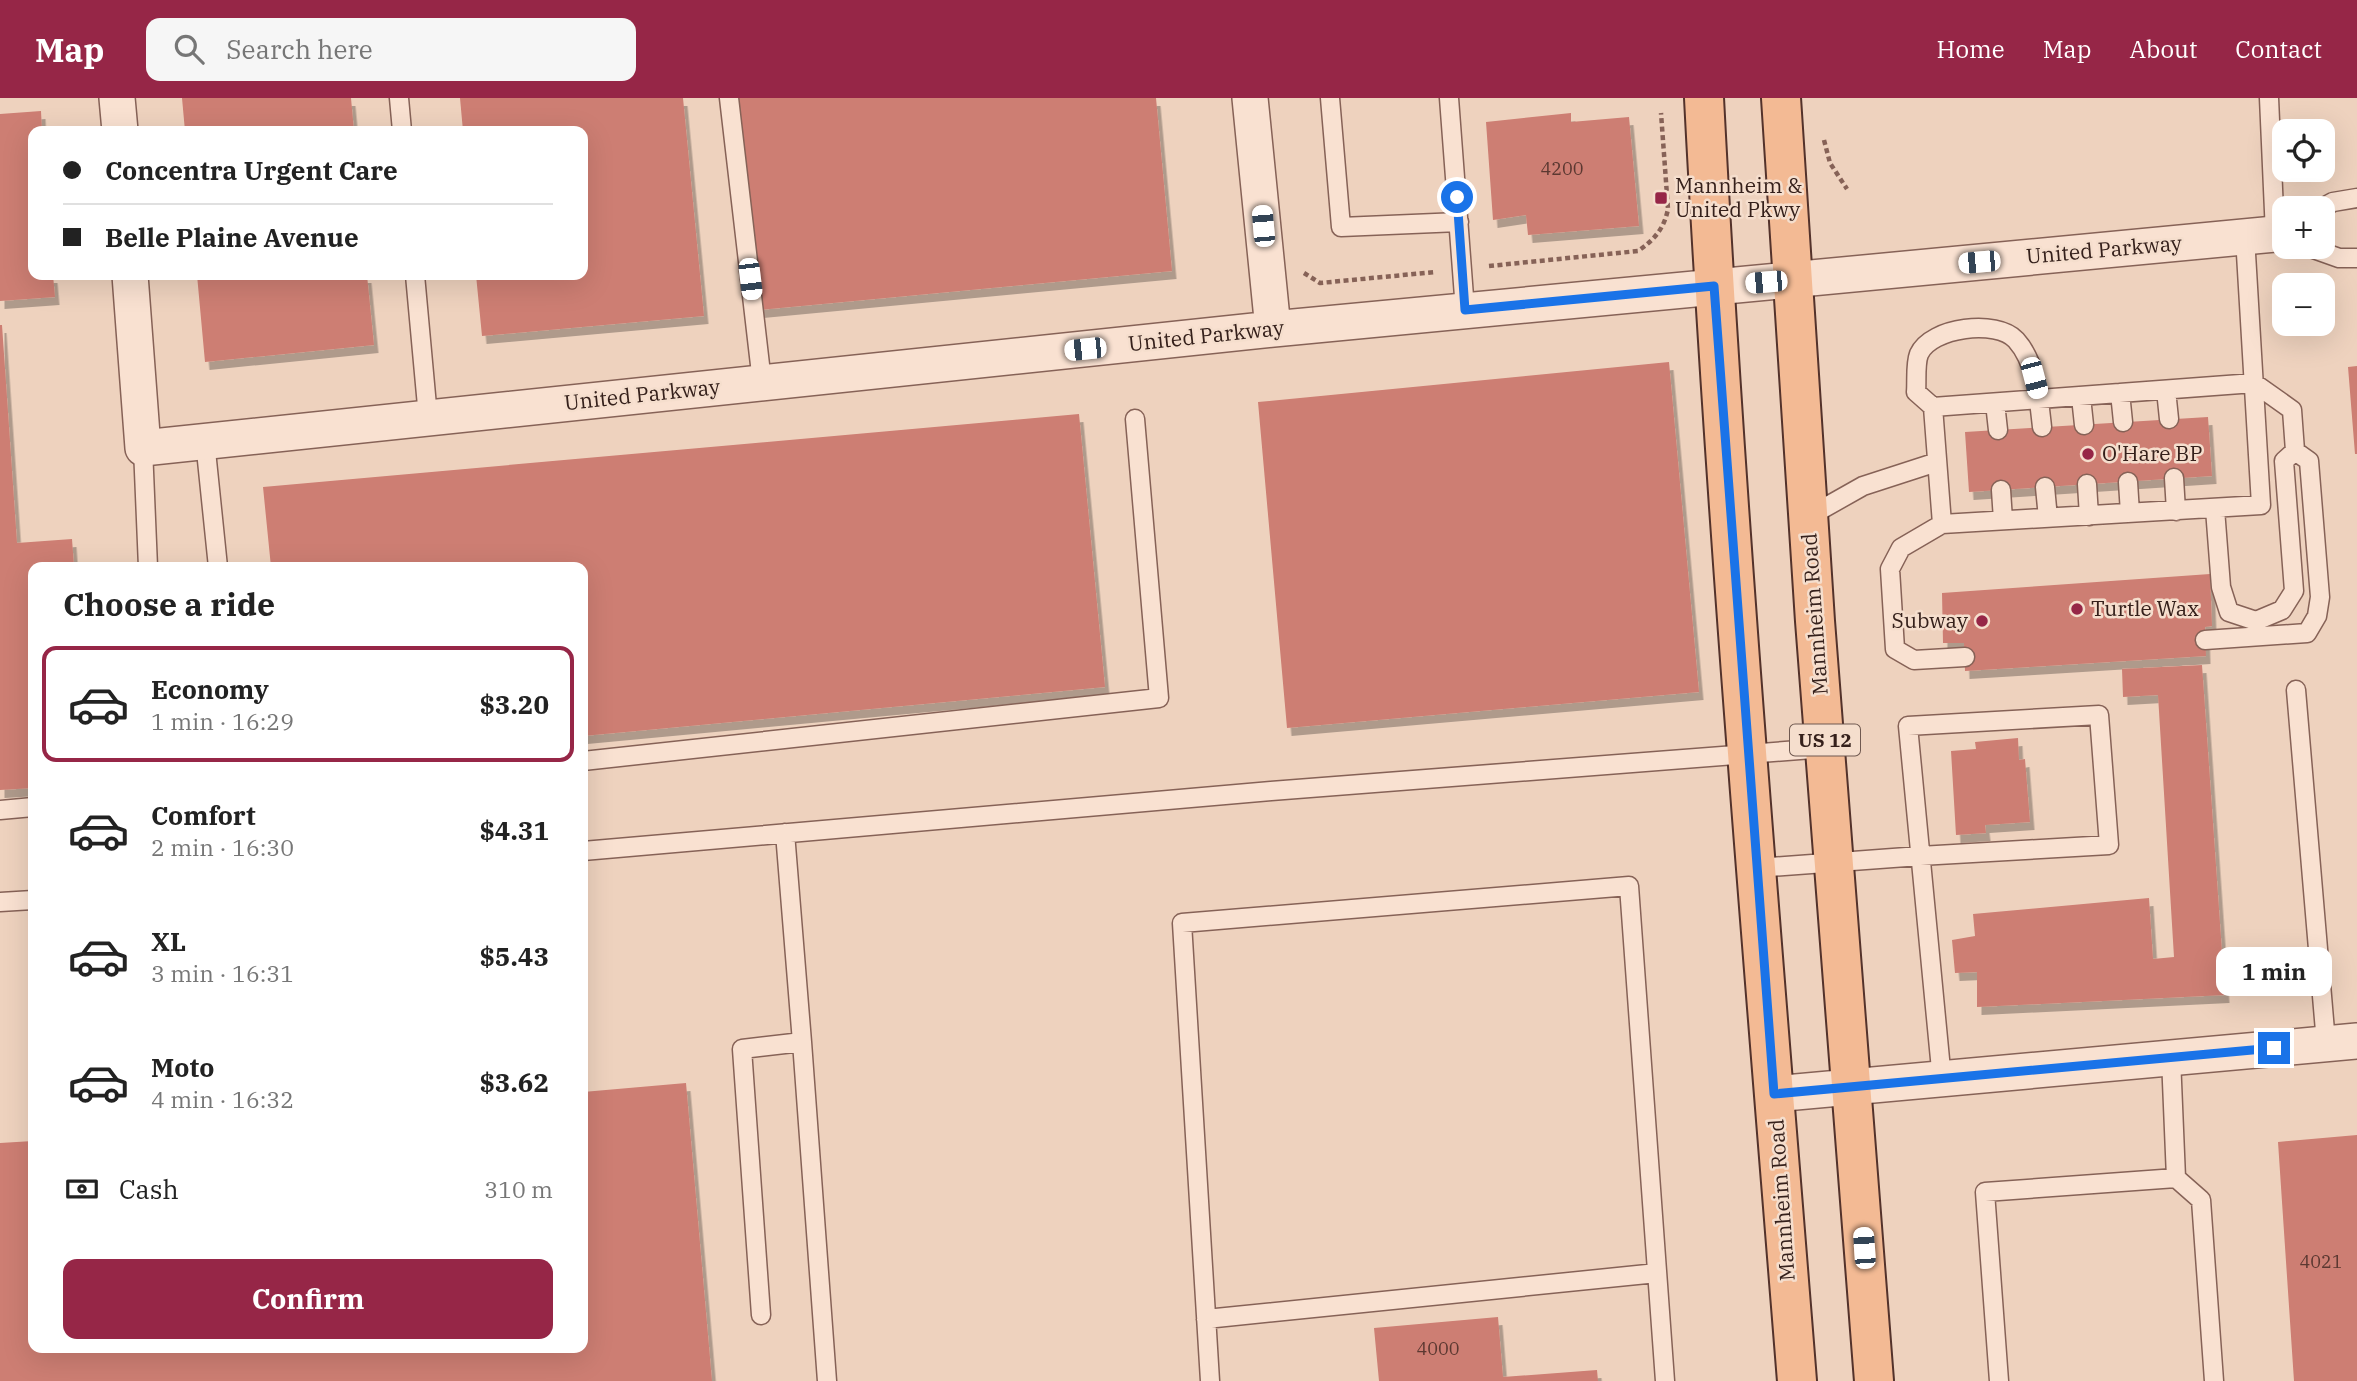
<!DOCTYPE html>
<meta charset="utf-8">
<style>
:root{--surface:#fff;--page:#f6f6f6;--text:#222;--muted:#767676;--line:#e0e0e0;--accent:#962647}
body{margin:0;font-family:"IBM Plex Serif",serif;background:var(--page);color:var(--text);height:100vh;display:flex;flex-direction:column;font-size:26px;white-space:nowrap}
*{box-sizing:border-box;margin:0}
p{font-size:23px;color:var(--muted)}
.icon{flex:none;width:38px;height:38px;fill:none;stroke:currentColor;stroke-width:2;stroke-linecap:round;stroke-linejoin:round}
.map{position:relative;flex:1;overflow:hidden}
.drawer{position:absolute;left:28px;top:464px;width:560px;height:791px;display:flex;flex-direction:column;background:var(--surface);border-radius:14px;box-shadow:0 7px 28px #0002}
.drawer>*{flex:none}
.hud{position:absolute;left:28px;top:28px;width:560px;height:154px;border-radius:14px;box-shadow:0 7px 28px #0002;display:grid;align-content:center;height:154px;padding:0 35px;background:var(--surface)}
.tools{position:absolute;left:2272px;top:21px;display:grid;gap:14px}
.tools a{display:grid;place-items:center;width:63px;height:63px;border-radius:14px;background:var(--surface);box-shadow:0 7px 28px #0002;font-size:35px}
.end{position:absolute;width:32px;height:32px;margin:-16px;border:9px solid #1a73e8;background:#fff;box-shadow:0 0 0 4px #fff}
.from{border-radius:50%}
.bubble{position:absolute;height:49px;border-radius:14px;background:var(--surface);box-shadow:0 7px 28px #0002;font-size:23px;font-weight:700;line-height:49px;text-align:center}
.car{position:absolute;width:21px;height:42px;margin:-21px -10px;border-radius:9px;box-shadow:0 0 5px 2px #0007;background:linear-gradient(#fff 24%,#345 0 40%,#fff 0 76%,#345 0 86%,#fff 0)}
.hud b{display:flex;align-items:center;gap:24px;height:66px;font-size:26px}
.hud b+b{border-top:2px solid var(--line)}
.hud i{width:18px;height:18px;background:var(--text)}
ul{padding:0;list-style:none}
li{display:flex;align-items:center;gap:21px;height:116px;margin:0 14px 10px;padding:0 21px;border:4px solid transparent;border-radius:14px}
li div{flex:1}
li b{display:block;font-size:26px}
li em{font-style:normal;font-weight:700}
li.active{border-color:var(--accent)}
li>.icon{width:63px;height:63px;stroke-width:1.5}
h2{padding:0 35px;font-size:32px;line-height:84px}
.pay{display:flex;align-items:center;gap:18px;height:77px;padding:0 35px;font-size:26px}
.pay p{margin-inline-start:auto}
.primary-button{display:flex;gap:14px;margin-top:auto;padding:14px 35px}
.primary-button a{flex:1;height:80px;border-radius:14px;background:var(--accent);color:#fff;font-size:28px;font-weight:700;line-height:80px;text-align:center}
header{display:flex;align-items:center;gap:42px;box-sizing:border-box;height:98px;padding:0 35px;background:var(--accent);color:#fff}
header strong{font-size:33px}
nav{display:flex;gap:38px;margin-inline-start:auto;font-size:24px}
.search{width:490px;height:63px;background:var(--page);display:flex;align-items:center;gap:18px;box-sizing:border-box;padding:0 24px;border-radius:14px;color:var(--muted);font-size:26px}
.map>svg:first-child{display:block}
</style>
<header>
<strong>Map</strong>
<div class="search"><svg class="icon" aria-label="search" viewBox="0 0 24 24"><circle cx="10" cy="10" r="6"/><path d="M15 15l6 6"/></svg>Search here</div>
<nav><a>Home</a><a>Map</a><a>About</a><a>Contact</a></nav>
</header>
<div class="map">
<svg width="2357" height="1283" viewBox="0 0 2357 1283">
<defs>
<filter id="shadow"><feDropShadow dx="4.5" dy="8" stdDeviation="0" flood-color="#0004"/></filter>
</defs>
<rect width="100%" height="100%" fill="#eed2be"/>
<path fill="#cd7e73" filter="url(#shadow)" d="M182,0H351L354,33H185Z
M460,0H683L704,218L482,238L476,177H583V33H463Z
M739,0H1156L1172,173L759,212Z
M41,13L42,33H33V177H53L55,199L0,203V16Z
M1571,15V24L1629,19L1639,128L1528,137L1526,117L1493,122L1486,24Z
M197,177H367L374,247L205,264Z
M0,227H2L17,445L72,441L74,469H33V690L0,692Z
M1669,264L1699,594L1287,630L1258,304Z
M2357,268V356H2355L2348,269Z
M1079,316L1105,589L583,638V469H271L263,389Z
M2208,319L2212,378L1969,394L1965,334Z
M2210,476L2212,528L2205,529L2206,558L1965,573L1964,545H1943L1942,495Z
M2202,567L2225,897L1977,909V874L1955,875L1952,842L1975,838L1973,816L2149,800L2153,861L2174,859L2158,597L2123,599L2122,571Z
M2018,640L2019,662L2025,661L2030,724L1985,727L1986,735L1956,737L1951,653L1976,651L1975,644Z
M686,985L712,1283H0V1045L33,1043V1250H583V994Z
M2357,1037V1283H2294L2278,1044Z
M1498,1219L1503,1279L1597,1272L1598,1283H1379L1374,1230Z"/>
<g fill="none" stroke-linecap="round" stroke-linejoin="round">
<g stroke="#866257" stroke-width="21">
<path id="service" d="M399,0L402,33
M729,0L762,284
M1330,0L1341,129L1459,124
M1449,0L1465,212
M2269,0L2275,136
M2322,110L2333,104L2357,100
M2308,149L2339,160H2357
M415,177L428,319
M2166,292L2169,321
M2120,295L2123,324
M2081,299L2084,327
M1995,305L1998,332
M1933,309L1942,426L2261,407L2245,139
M2042,329C2039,301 2036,264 2016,242C1997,221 1931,229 1919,256C1915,266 1917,283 1916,294L1933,309L2254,285L2292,312L2295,353L2284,363L2294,493L2282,512L2256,523L2229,514L2221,489L2215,411
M205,343L218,469
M143,350L148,469
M2174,380L2176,413
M2128,384L2130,415
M2087,386L2089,418
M2045,389L2048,420
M2001,392L2003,422
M1808,419L1863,388L1937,364
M1942,426L1901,450L1890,471L1895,551L1914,562L1965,559
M2205,542L2307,535L2317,518L2320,499L2309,363L2295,353
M2296,592L2326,945
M583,663L1159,600L1135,321
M0,712L33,709
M785,735L802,944
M583,753L1271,693L1825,650
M1757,770L1920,758L2109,747L2099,617L1908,628L1942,982
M0,804L33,802
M2176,1080L2201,1102L2214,1283
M761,1217L742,951L802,944L827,1283
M1206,1221L1657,1175
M1210,1283L1182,825L1629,788L1665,1283
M1999,1283L1985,1094L2176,1080L2171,960"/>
</g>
<g stroke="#866257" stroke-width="38">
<path id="minor" d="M117,0L120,33
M1250,0L1273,231
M130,177L143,350L1273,231L2275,136
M1774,996L2357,943"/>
</g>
<g stroke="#53322b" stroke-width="42">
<path id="primary" d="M1704,0C1726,428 1763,856 1797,1283
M1781,0L1815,523L1874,1283"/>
</g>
<path stroke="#866257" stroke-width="4.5" stroke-dasharray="5 3.5" stroke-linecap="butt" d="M1824,42L1830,65L1847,91
M1489,168L1638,153C1654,142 1664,131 1668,111L1661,15
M1304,175L1320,185L1435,174"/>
<use href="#service" stroke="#f9e1d1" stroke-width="18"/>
<use href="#minor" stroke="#f9e1d1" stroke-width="35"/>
<use href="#primary" stroke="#f3ba94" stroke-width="38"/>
</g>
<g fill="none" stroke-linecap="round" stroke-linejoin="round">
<path stroke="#1a73e8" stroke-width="9" d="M1457,99L1465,212L1714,188L1774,996L2274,950"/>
</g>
<g fill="#962647" stroke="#f5decd" stroke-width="2.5">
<rect x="1654" y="93" width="14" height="14" rx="3.5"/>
<circle cx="2088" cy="356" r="7"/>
<circle cx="2077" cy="511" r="7"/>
<circle cx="1982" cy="523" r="7"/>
</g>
<g text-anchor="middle" stroke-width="5" stroke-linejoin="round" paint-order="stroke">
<g font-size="18" fill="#5b3831">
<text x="1562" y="77">4200</text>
<text x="2321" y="1170">4021</text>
<text x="1438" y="1257">4000</text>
</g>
<rect fill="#f5decd" stroke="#6f5950" stroke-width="2" x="1790" y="626.5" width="70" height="31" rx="5"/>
<g font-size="19" font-weight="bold" fill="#35201b">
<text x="1825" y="649">US 12</text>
</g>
<g font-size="21" fill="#35201b" stroke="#f5decd" text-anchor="start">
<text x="1675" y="95">Mannheim &amp;<tspan x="1675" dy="24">United Pkwy</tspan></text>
<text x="2102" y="363">O'Hare BP</text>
<text x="2091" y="518">Turtle Wax</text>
<text x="1968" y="530" text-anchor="end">Subway</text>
</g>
<g font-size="21" fill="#35201b" stroke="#f5decd">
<text transform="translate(2104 152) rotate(-5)" y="7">United Parkway</text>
<text transform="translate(1206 238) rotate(-6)" y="7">United Parkway</text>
<text transform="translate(642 297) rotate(-6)" y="7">United Parkway</text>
<text transform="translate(1815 516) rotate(-94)" y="7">Mannheim Road</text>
<text transform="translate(1782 1102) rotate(-94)" y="7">Mannheim Road</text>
</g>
</g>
</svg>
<div class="tools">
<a><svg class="icon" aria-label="locate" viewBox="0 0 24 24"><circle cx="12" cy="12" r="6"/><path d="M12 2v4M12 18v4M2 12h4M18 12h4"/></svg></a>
<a>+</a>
<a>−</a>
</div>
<i class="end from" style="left:1457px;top:99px"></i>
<i class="end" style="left:2274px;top:950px"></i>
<div class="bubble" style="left:2216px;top:849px;width:116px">1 min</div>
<i class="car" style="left:1263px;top:128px;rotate:355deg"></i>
<i class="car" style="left:1979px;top:164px;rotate:265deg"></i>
<i class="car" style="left:750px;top:181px;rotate:173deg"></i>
<i class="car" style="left:1766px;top:184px;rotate:265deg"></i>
<i class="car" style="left:1085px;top:251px;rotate:264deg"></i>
<i class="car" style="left:2034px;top:280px;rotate:165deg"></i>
<i class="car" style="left:1864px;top:1150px;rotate:356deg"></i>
<div class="hud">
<b><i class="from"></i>Concentra Urgent Care</b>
<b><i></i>Belle Plaine Avenue</b>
</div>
<section class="drawer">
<h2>Choose a ride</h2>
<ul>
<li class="active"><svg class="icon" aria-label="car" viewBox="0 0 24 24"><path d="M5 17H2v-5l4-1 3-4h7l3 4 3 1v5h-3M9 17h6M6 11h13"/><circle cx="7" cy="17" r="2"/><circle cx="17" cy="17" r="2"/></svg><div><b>Economy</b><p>1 min · 16:29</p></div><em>$3.20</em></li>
<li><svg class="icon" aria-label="car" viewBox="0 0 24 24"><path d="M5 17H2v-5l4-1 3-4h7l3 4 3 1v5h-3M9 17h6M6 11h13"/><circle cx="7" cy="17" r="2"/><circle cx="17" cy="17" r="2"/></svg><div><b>Comfort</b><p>2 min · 16:30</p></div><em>$4.31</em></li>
<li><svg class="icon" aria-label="car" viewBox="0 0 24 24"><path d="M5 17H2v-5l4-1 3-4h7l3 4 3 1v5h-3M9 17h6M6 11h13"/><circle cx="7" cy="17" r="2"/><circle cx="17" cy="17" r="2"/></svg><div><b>XL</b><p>3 min · 16:31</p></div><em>$5.43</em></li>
<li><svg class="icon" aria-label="car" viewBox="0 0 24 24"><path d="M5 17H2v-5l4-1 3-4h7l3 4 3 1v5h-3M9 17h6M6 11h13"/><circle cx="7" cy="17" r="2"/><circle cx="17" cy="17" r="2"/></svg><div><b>Moto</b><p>4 min · 16:32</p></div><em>$3.62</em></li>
</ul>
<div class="pay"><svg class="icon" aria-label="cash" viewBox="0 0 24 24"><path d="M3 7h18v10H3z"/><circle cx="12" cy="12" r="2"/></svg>Cash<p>310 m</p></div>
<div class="primary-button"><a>Confirm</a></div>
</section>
</div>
